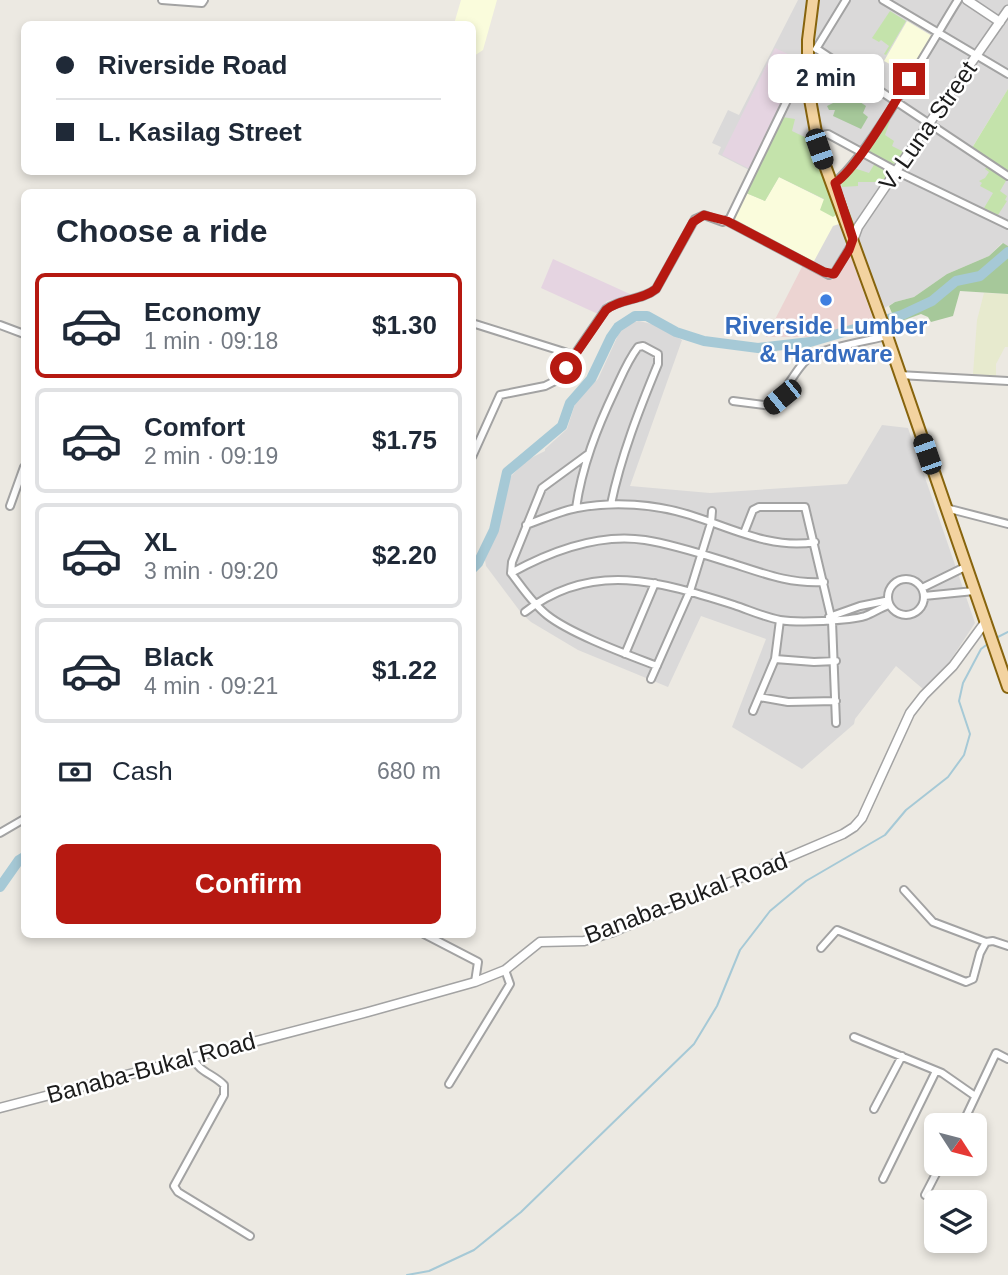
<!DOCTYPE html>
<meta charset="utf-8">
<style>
:root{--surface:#fff;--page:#f6f6f7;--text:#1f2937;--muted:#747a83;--line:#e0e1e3;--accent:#b61911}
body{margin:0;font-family:Arial,sans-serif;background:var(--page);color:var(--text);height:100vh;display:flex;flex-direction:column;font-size:26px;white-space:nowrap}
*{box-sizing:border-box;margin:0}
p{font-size:23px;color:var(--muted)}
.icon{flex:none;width:38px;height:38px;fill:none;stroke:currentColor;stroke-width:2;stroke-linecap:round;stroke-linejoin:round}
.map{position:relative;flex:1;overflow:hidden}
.details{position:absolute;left:21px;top:189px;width:455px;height:749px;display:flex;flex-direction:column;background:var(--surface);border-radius:10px;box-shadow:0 4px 10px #0003}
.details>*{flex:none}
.top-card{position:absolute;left:21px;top:21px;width:455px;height:154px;border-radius:10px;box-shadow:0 4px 10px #0003;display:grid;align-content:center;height:154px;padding:0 35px;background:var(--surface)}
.needle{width:46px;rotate:126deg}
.fabs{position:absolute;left:924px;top:1113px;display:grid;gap:14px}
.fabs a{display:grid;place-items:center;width:63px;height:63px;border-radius:10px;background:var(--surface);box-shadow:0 4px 10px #0003;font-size:35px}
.end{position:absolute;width:32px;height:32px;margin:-16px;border:9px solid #b61911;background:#fff;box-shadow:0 0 0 4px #fff}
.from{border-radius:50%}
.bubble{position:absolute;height:49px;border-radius:10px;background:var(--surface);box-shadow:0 4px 10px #0003;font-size:23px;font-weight:700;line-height:49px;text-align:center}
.car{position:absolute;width:21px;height:42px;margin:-21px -10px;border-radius:9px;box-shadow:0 0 5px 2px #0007;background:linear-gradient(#222 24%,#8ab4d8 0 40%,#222 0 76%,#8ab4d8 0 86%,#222 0)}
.top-card b{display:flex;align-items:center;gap:24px;height:66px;font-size:26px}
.top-card b+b{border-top:2px solid var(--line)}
.top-card i{width:18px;height:18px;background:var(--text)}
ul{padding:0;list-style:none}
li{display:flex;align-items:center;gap:21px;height:105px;margin:0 14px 10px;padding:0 21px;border:4px solid var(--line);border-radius:10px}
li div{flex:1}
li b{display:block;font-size:26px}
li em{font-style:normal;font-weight:700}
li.selected{border-color:var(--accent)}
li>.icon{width:63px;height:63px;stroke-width:1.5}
h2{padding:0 35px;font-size:32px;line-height:84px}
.pay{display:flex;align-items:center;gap:18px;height:77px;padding:0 35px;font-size:26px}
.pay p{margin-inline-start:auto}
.primary-button{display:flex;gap:14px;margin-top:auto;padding:14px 35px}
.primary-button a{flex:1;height:80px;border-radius:10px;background:var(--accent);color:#fff;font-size:28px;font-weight:700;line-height:80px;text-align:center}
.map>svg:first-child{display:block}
</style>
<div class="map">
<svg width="1008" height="1275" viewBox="0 0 1008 1275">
<rect width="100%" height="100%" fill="#ece9e2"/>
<path fill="#dad9d9" d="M798,0H1008V89L970,151L1008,176V246L1002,243L989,256L947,274L914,297L895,302L879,311L835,183L845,175L862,152L828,134L820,135L809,76L807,89L814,133L851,244L848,252L831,274L727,221L732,216L753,172L718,154L721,147L712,143L728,110L739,115Z
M639,321L656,325L682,340L630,486L710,493L847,484L882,425L908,428L975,623L948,664L923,689L896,666L855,719L854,724L802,769L732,727L766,639L701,616L668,687L578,650L531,622L522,614L486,566L485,560L495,535L506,486L512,475L527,460L545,451V449L567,429L576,401L598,379L620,331L629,323Z"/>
<path fill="#ecd4d2" d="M851,256L873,319L809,337H766L803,265L832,280L846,259Z"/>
<path fill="#e5d4e1" d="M775,48L801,60V65L750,169L722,155Z
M553,259L632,295L607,301L598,314L541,288Z"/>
<path fill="#fafcdc" d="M461,0H497L483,50L474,56L472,24H454Z
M907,21L932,36L909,74L884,61Z
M779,177L831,203L839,224L833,226L813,263L732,222L746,193L765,201Z"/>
<path fill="#e7eace" d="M984,293L1008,294V347H1005L996,364V376L973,374L977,320Z"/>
<path fill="#c4e3ab" d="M890,11L906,21L886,55L884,54L889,46L881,40L879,42L872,38Z
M1008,89V172L972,148Z
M782,117L795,119L792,131L811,140L836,215L833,217L820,210L824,199L779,177L765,201L746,193Z
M887,119L890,121L885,135L894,141L892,146L904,152L893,165L866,150Z
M875,163L890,171L883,182H858V186L842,187L841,183L854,168L869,173Z
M987,166L1007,179L1000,191L1007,196L1005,200L1007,201L998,215L984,208L993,193L980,186L982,183L979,181L985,178L989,172L985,169Z"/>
<path fill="#a6c89a" d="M834,65L866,87L860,102L866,106L863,113L868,117L861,129L833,116L835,110H829L827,106L839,100V96L822,85L816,86L815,70H830Z
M1003,243L1008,246V294L960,291L953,316L931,322L928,317L921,314L896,323L889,306L895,302L914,297L947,274L989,256Z"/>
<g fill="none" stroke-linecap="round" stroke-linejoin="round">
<path stroke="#a6c9d6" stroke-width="2" d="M996,638L1008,632
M407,1275L429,1271L474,1250L521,1212L694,1044L717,1006L740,950L770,911L806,881L885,835L906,810L948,777L964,755L970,734L959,701L963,683L981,649L989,643"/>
<path stroke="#a6c9d6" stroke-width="10" d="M472,569L478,563L494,530L507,472L562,426L570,403L591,379L611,337L618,327L635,316H647L676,332L704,341L758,348L810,342L902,315L932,301L956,281L980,276L1008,252
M0,887L19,860L24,857"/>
<g stroke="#a3a3a3" stroke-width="10">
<path id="minor" d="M162,0L202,3L204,0
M883,0L1008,74
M816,49L846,0
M817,49L1008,176
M816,136L828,134L896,171L1008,225
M831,184C859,172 937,33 958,0
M727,221L829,275L835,272L852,244
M472,323L574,355
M0,325L24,334
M899,375L1008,381
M733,401L771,406C787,392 796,365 813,355C825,348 871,340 887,336
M587,455L542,488L512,562L511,573C522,587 532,603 547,615C571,634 626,654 657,666
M472,457L500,395L545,386L557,380L606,309C621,298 641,301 656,289L695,219L704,215L723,222L730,218L794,86L800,79L808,77
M10,506L24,467
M576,508C582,466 597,428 615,390C622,375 628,360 638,347L643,346L658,354V364C639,410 621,456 611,504
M946,508L1008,524
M526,525C543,519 560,511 577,508C614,501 655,504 690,515C729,527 772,550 815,542
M744,533L753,510L759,507H805L832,621L836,723
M511,573C551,551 599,533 645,540C676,545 705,555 734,564C765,574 791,584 824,582
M888 597a18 18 0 1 1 36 0a18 18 0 1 1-36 0Z
M922,588L965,567
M924,596L974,591
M525,612C592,560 661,582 734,605C749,610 764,617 780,620C797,623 849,621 865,616C873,613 880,608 889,605
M829,617L860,606L885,601
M625,654L655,583
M775,659L814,662L836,661
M651,679L690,591L711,523L712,511
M759,697L788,702L836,701
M753,711L775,659L780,620
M0,833L24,819
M904,890L933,922L986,942
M424,934L478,962L475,982
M821,948L837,930L966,982L973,979L980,953L986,942L993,941L1008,946
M854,1037L942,1073L975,1096
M192,1057C200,1073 212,1073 224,1085V1095L174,1186L178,1192L250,1236
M449,1084L510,984L505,970
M874,1109L902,1056
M962,1125L996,1053L1008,1059
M883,1179L936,1071
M925,1195L941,1164"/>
</g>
<g stroke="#a3a3a3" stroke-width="11">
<path id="tertiary" d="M967,0L1000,22
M853,241L858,227L896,171L1008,10
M0,1108L368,1012L475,982L505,970L540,942L584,941L613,932L843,834L854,827L862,818L910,713L924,695L953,666L986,621"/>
</g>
<g stroke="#87640d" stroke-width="14">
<path id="primary" d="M813,0L808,40V88L819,149L885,330L1008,687"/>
</g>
<use href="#minor" stroke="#fff" stroke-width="6"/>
<use href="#tertiary" stroke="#fff" stroke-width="8"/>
<use href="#primary" stroke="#f3d3a0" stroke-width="10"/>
</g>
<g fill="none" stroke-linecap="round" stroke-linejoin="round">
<path stroke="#b61911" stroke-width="9" d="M566,368L606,310C621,298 641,301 656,289L693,222L704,215L727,221L824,272L834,274L849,250L853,239L835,183C857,169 894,103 909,79"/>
</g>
<circle fill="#3f7fe0" stroke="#fff" stroke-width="2.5" cx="826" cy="300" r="7"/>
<g text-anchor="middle" stroke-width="5" stroke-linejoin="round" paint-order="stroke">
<g font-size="24" fill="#1c1c1c" stroke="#fff">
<text transform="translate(928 126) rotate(-55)" y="8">V. Luna Street</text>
<text transform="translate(686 898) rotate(-21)" y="8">Banaba-Bukal Road</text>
<text transform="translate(151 1068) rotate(-15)" y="8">Banaba-Bukal Road</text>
</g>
<g font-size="24" font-weight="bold" fill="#366cbe" stroke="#fff">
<text x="826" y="334">Riverside Lumber<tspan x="826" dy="28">&amp; Hardware</tspan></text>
</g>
</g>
</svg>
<div class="fabs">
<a><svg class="needle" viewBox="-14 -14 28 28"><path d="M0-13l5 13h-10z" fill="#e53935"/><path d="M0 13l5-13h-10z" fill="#747a83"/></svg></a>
<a><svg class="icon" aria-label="layers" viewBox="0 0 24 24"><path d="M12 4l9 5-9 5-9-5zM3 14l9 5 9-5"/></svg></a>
</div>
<i class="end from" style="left:566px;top:368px"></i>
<i class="end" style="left:909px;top:79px"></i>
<div class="bubble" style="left:768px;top:54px;width:116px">2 min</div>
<i class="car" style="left:819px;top:149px;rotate:161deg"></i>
<i class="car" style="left:782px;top:397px;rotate:231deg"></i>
<i class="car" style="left:927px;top:454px;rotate:341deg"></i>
<div class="top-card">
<b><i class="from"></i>Riverside Road</b>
<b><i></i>L. Kasilag Street</b>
</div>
<section class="details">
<h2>Choose a ride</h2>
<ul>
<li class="selected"><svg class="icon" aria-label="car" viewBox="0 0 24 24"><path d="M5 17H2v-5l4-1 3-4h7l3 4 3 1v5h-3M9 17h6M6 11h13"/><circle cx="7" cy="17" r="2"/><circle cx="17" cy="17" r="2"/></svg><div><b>Economy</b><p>1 min · 09:18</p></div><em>$1.30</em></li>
<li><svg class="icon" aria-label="car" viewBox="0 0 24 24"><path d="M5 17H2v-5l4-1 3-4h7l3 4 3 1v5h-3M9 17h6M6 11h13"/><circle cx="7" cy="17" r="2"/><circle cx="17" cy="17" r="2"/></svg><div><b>Comfort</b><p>2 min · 09:19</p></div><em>$1.75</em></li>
<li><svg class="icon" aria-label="car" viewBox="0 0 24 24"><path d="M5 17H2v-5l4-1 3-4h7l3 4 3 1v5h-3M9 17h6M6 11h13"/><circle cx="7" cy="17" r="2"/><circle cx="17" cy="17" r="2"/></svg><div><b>XL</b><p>3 min · 09:20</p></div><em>$2.20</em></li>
<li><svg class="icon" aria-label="car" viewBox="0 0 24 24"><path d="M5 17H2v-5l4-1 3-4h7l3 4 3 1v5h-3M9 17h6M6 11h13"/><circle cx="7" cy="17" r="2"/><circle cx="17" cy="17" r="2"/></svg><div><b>Black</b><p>4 min · 09:21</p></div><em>$1.22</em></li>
</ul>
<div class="pay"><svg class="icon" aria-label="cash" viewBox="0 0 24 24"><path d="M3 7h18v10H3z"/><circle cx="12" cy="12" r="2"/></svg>Cash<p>680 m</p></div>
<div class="primary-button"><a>Confirm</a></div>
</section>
</div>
